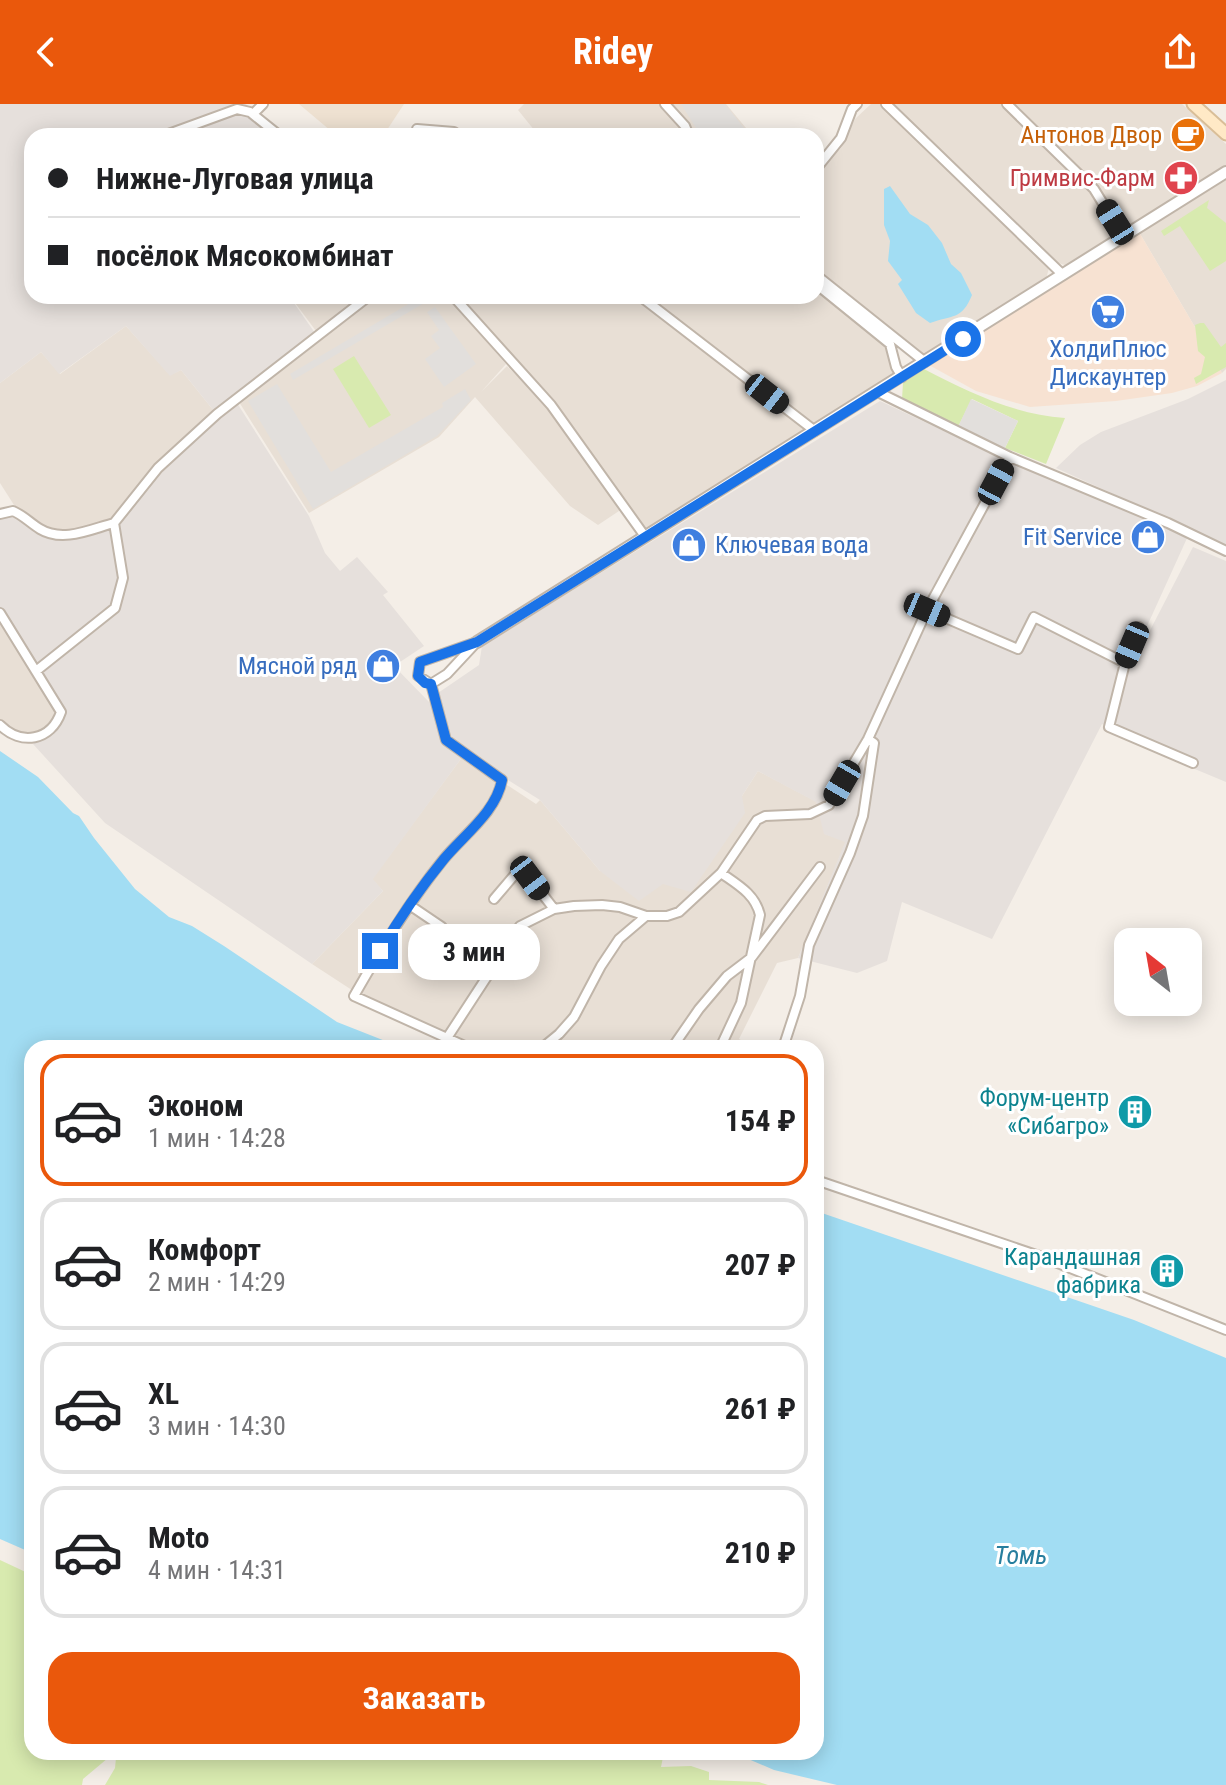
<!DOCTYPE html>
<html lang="ru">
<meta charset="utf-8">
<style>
:root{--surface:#fff;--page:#f2f2f2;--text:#202124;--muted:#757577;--line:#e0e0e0;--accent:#ea580c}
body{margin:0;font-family:"Roboto Condensed",sans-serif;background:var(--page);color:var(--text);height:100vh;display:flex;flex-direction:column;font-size:30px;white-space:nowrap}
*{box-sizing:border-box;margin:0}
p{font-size:26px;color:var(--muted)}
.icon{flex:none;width:44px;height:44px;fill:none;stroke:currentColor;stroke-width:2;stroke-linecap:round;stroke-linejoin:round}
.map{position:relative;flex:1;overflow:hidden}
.details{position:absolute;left:24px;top:936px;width:800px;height:720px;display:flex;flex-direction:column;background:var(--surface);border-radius:24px;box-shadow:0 4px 20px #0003}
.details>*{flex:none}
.banner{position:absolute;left:24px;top:24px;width:800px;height:176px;border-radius:24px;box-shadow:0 4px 20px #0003;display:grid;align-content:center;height:176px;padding:0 24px;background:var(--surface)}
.needle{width:52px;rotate:329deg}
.tools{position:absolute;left:1114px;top:824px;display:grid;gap:16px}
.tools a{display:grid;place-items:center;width:88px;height:88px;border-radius:16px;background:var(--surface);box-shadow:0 4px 20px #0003;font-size:40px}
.end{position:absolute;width:36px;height:36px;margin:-18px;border:10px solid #1a73e8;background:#fff;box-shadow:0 0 0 4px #fff}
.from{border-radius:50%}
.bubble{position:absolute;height:56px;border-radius:24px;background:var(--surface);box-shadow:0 4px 20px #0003;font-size:26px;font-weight:700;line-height:56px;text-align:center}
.car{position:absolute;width:24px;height:48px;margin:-24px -12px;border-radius:10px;box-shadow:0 0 6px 2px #0007;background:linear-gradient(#222 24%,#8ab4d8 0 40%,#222 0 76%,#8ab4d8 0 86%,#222 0)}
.banner b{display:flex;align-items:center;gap:28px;height:76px;font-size:30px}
.banner b+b{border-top:2px solid var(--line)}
.banner i{width:20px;height:20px;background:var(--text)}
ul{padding:14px 0 0;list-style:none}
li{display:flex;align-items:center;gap:24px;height:132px;margin:0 16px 12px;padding:0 8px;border:4px solid var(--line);border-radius:24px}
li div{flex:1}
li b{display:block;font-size:30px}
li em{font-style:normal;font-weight:700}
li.current{border-color:var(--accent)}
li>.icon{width:72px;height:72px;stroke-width:1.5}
.primary-button{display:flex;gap:16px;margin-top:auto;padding:16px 24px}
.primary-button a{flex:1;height:92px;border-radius:24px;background:var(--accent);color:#fff;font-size:32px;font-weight:700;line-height:92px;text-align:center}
header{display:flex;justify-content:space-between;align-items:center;height:104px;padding:0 24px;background:var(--accent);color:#fff;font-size:36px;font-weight:700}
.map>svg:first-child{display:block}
</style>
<header><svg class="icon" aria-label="back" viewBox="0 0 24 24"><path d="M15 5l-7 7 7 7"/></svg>Ridey<svg class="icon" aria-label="share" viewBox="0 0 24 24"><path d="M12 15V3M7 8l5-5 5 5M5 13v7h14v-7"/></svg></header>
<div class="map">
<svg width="1226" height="1681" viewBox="0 0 1226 1681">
<rect width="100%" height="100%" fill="#f4eee7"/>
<path fill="#e8dfd5" d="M524,0H726L746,24L736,32H539L518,6Z
M871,0H880L1049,164L1046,175L924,254L816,167V70L841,44L855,15Z
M891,0H1003L1092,87L1119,130L1068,162L1055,158Z
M1012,0H1182L1226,40V63L1123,127L1096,83Z
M1226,72V265L1222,269L1139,128Z
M816,183L867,223L888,243L892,263L897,271L816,321L657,199L663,192H816Z
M290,192H363L316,227Z
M376,192H446L506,260L481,288L507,262L548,303L622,405L598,421L570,402L475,293L439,333L309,409L239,298Z
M457,192H633L807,327L646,426L555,297Z
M126,222L170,271L181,266L214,307L155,361L142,380L109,417L69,428L43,425L14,401L0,379V279L41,248L60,270Z
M0,514L58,609L55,618L35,630L24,632L8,624L0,617Z
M463,652L536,700L540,696L600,767L742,692L758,667L817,698L825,730L846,737L798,854L777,859L739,935L755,944H475L447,934L358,890L312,860L383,787L372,775Z"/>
<path fill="#f7e2d2" d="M1139,128L1222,269L1197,282L1172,289L1116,297L1030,303L976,287L929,261Z"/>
<path fill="#e6e0dc" d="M0,0H246L280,32H32V192H289L315,229L214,307L181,266L170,272L126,222L59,270L41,248L0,279Z
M1226,276V441L1056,364L1080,341L1101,328L1188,295Z
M880,297L1008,357L1188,432L1108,608L1193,443L1226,457V678L1190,663L1102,620L992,835L902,798L887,857L857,869L798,854L845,738L824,730L816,698L758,667L742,692L745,709L691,788L663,780L639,797L600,767L540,696L503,673L449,634L438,589L479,561L482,542Z
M237,299L309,412L325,449L340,467L357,453L388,488L383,491L424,542L394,562L431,600L443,638L463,652L373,775L383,787L312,860L105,719L33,640L60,622L65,608L0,504V413L18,412L41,430L68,434L114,421L149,385L159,366Z"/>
<path fill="#eee1d1" d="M299,0H404L383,32H337Z"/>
<path fill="#d8eaaf" d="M1209,96L1207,104L1226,119V157L1210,167L1180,122L1164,132L1161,127Z
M1200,219H1204L1221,243L1226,239V263L1196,280L1194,274L1201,270L1205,253L1198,247L1195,221Z
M354,252L391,311L369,324L333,265Z
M922,264C969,288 1012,310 1065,314L1046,360L1005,344L1018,317L972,295L958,323L902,295L903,279Z
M0,1456L32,1471V1648H664L661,1663L691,1662L709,1668V1676L759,1678L768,1681H105L115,1664L116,1654L124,1651L114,1649L83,1675L82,1681H0Z"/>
<path fill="#e2dfdc" d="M681,0H725L744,24L734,32H701Z
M422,192H429L431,195L293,276L290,270Z
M435,203L476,260L444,283L425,255L440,244L431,232L439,226L427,208Z
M277,280L331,368L443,303L442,299L465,285L471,296L437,332L313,405L248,297Z
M971,295L1018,317L1005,344L958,323Z"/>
<path fill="#a2ddf3" d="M890,82L910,110L928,121L942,139L951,160L961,169L972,191C962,216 952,211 930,219L916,209L898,180L902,176L888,157L890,137L884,121V85Z
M0,647L38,673L73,709L79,712L94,734L135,785L169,813L192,822L224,842L337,918L403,944H32V1449L0,1435Z
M816,1107L1134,1216L1226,1254V1681H837L774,1666L732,1648H816Z"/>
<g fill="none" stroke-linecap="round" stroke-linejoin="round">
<g stroke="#c0b5a9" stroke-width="12">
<path id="minor" d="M665,0L685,22L689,32
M886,0L1063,171
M1007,0L1094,85L1123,132
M253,10L263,0
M417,25L454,28L459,32
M163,32L237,5L250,8L280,32
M816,65L841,34L852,5L857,0
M816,171L925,258
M816,180L890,240L896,263L902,273
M453,192L551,301L644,431
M640,192L815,327
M878,288L1010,353L1168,419L1226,447
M0,410L13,407C23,411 30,419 40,425C63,439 91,425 114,419
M927,506L1018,545L1034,513L1125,559L1139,523
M0,509L61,608C51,637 21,642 0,621
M1125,559L1109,623L1193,659
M36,567L115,504L123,474L114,419L158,364L217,310L369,192
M431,580L446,636L502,676C496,709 463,731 443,756C409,798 381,845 354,892L469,944
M431,580L418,572L420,558L477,538
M431,580L447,570L474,541
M494,795L517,768L530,774L554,805
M411,802L442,823
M447,934L520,822L554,805L574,802L602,801L620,803L646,812
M542,944L559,930L574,913L601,862L619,835L646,812H667L679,808L721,769L757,716L765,712L810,710L829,701L868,635L927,506L1010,353
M672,944L699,905L727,872L752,853L820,763
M720,944L741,899L760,811C755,790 738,781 721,769
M783,944L800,892L809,841L850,749L863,712L874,639L868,635
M816,1076L1045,1154L1226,1226"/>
</g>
<g stroke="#c0b5a9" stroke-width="14">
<path id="tertiary" d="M477,538L1226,68"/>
</g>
<g stroke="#d9be98" stroke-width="15">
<path id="secondary" d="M1193,0L1226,30"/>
</g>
<use href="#minor" stroke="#fff" stroke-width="8"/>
<use href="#tertiary" stroke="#fff" stroke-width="10"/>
<use href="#secondary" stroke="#ffe9c6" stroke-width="11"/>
</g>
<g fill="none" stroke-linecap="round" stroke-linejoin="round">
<path stroke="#1a73e8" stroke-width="10" d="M380,847C399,815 421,783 444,755C464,731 496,708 502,676L446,636L431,580L425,579L418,572L420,558L477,538L963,235"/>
</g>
<defs>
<g id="cafe-disc" transform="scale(1.8)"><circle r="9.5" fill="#e8710a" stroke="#fff"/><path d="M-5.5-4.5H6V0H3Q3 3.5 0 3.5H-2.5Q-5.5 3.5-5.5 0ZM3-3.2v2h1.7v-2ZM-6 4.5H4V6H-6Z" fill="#fff"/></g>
<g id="pharmacy-disc" transform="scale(1.8)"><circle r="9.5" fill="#e0444e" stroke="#fff"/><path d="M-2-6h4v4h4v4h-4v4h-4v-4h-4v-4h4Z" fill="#fff"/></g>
<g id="supermarket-disc" transform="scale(1.8)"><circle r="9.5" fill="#3f7fe0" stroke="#fff"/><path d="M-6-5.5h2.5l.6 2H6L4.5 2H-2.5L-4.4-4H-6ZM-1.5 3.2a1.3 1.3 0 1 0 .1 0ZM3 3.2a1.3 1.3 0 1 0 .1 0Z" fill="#fff"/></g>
<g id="shop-disc" transform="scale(1.8)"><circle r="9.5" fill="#3f7fe0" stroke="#fff"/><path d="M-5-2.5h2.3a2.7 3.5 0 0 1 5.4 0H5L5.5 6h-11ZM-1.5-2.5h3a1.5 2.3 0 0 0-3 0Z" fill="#fff"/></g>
<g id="building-disc" transform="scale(1.8)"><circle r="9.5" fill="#0f9aa8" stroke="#fff"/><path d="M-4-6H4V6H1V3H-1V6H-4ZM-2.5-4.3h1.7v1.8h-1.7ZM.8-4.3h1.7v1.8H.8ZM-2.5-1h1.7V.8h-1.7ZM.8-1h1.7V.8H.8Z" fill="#fff"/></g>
</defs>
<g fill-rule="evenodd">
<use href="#cafe-disc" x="1188" y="31"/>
<use href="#pharmacy-disc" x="1181" y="74"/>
<use href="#supermarket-disc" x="1108" y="208"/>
<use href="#shop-disc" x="1148" y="433"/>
<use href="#shop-disc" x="689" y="441"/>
<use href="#shop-disc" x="383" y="562"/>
<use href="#building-disc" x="1135" y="1008"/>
<use href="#building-disc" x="1167" y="1167"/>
</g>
<g text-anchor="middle" stroke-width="6" stroke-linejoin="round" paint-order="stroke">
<g font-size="24" fill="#c56008" stroke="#fff" text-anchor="end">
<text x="1162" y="39">Антонов Двор</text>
</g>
<g font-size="24" fill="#be3a42" stroke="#fff" text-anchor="end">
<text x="1155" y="82">Гримвис-Фарм</text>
</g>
<g font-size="24" fill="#366cbe" stroke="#fff" text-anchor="end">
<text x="1108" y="253" text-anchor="middle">ХолдиПлюс<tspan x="1108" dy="28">Дискаунтер</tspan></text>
<text x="1122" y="441">Fit Service</text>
<text x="715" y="449" text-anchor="start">Ключевая вода</text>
<text x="357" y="570">Мясной ряд</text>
</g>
<g font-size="24" fill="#0d838f" stroke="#fff" text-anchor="end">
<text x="1109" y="1002">Форум-центр<tspan x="1109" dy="28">«Сибагро»</tspan></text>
<text x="1141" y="1161">Карандашная<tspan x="1141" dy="28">фабрика</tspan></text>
</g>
<g font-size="26" font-style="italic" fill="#277e9e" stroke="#fff">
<text x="1021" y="1460">Томь</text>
</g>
</g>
</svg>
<div class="tools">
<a><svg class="needle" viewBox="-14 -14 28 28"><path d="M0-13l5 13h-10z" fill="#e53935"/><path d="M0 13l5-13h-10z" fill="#757577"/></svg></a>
</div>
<i class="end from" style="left:963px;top:235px"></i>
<i class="end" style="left:380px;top:847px"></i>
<div class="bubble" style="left:408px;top:820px;width:132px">3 мин</div>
<i class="car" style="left:1115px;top:118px;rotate:328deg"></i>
<i class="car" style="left:767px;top:290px;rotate:128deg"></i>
<i class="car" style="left:996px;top:378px;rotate:28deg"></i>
<i class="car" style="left:927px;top:506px;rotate:113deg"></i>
<i class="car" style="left:1132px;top:541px;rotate:203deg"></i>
<i class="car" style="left:842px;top:679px;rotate:210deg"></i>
<i class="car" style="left:530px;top:774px;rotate:143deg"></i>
<div class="banner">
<b><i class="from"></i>Нижне-Луговая улица</b>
<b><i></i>посёлок Мясокомбинат</b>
</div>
<section class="details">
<ul>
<li class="current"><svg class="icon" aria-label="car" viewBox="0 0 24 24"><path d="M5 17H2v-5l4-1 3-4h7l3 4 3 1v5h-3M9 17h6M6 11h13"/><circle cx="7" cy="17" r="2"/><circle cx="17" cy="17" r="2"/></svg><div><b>Эконом</b><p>1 мин · 14:28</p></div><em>154 ₽</em></li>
<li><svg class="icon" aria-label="car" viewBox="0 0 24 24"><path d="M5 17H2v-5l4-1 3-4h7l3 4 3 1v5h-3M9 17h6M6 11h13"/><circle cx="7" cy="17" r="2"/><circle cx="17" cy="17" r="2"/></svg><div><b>Комфорт</b><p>2 мин · 14:29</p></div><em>207 ₽</em></li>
<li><svg class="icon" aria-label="car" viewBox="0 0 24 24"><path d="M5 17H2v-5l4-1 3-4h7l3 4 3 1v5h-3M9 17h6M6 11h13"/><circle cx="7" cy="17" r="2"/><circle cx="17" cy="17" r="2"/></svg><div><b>XL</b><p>3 мин · 14:30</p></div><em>261 ₽</em></li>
<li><svg class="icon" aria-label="car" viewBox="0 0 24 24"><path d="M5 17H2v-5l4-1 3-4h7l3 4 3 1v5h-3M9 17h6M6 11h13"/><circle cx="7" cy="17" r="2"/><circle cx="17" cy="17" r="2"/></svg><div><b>Moto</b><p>4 мин · 14:31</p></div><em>210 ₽</em></li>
</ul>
<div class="primary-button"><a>Заказать</a></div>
</section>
</div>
